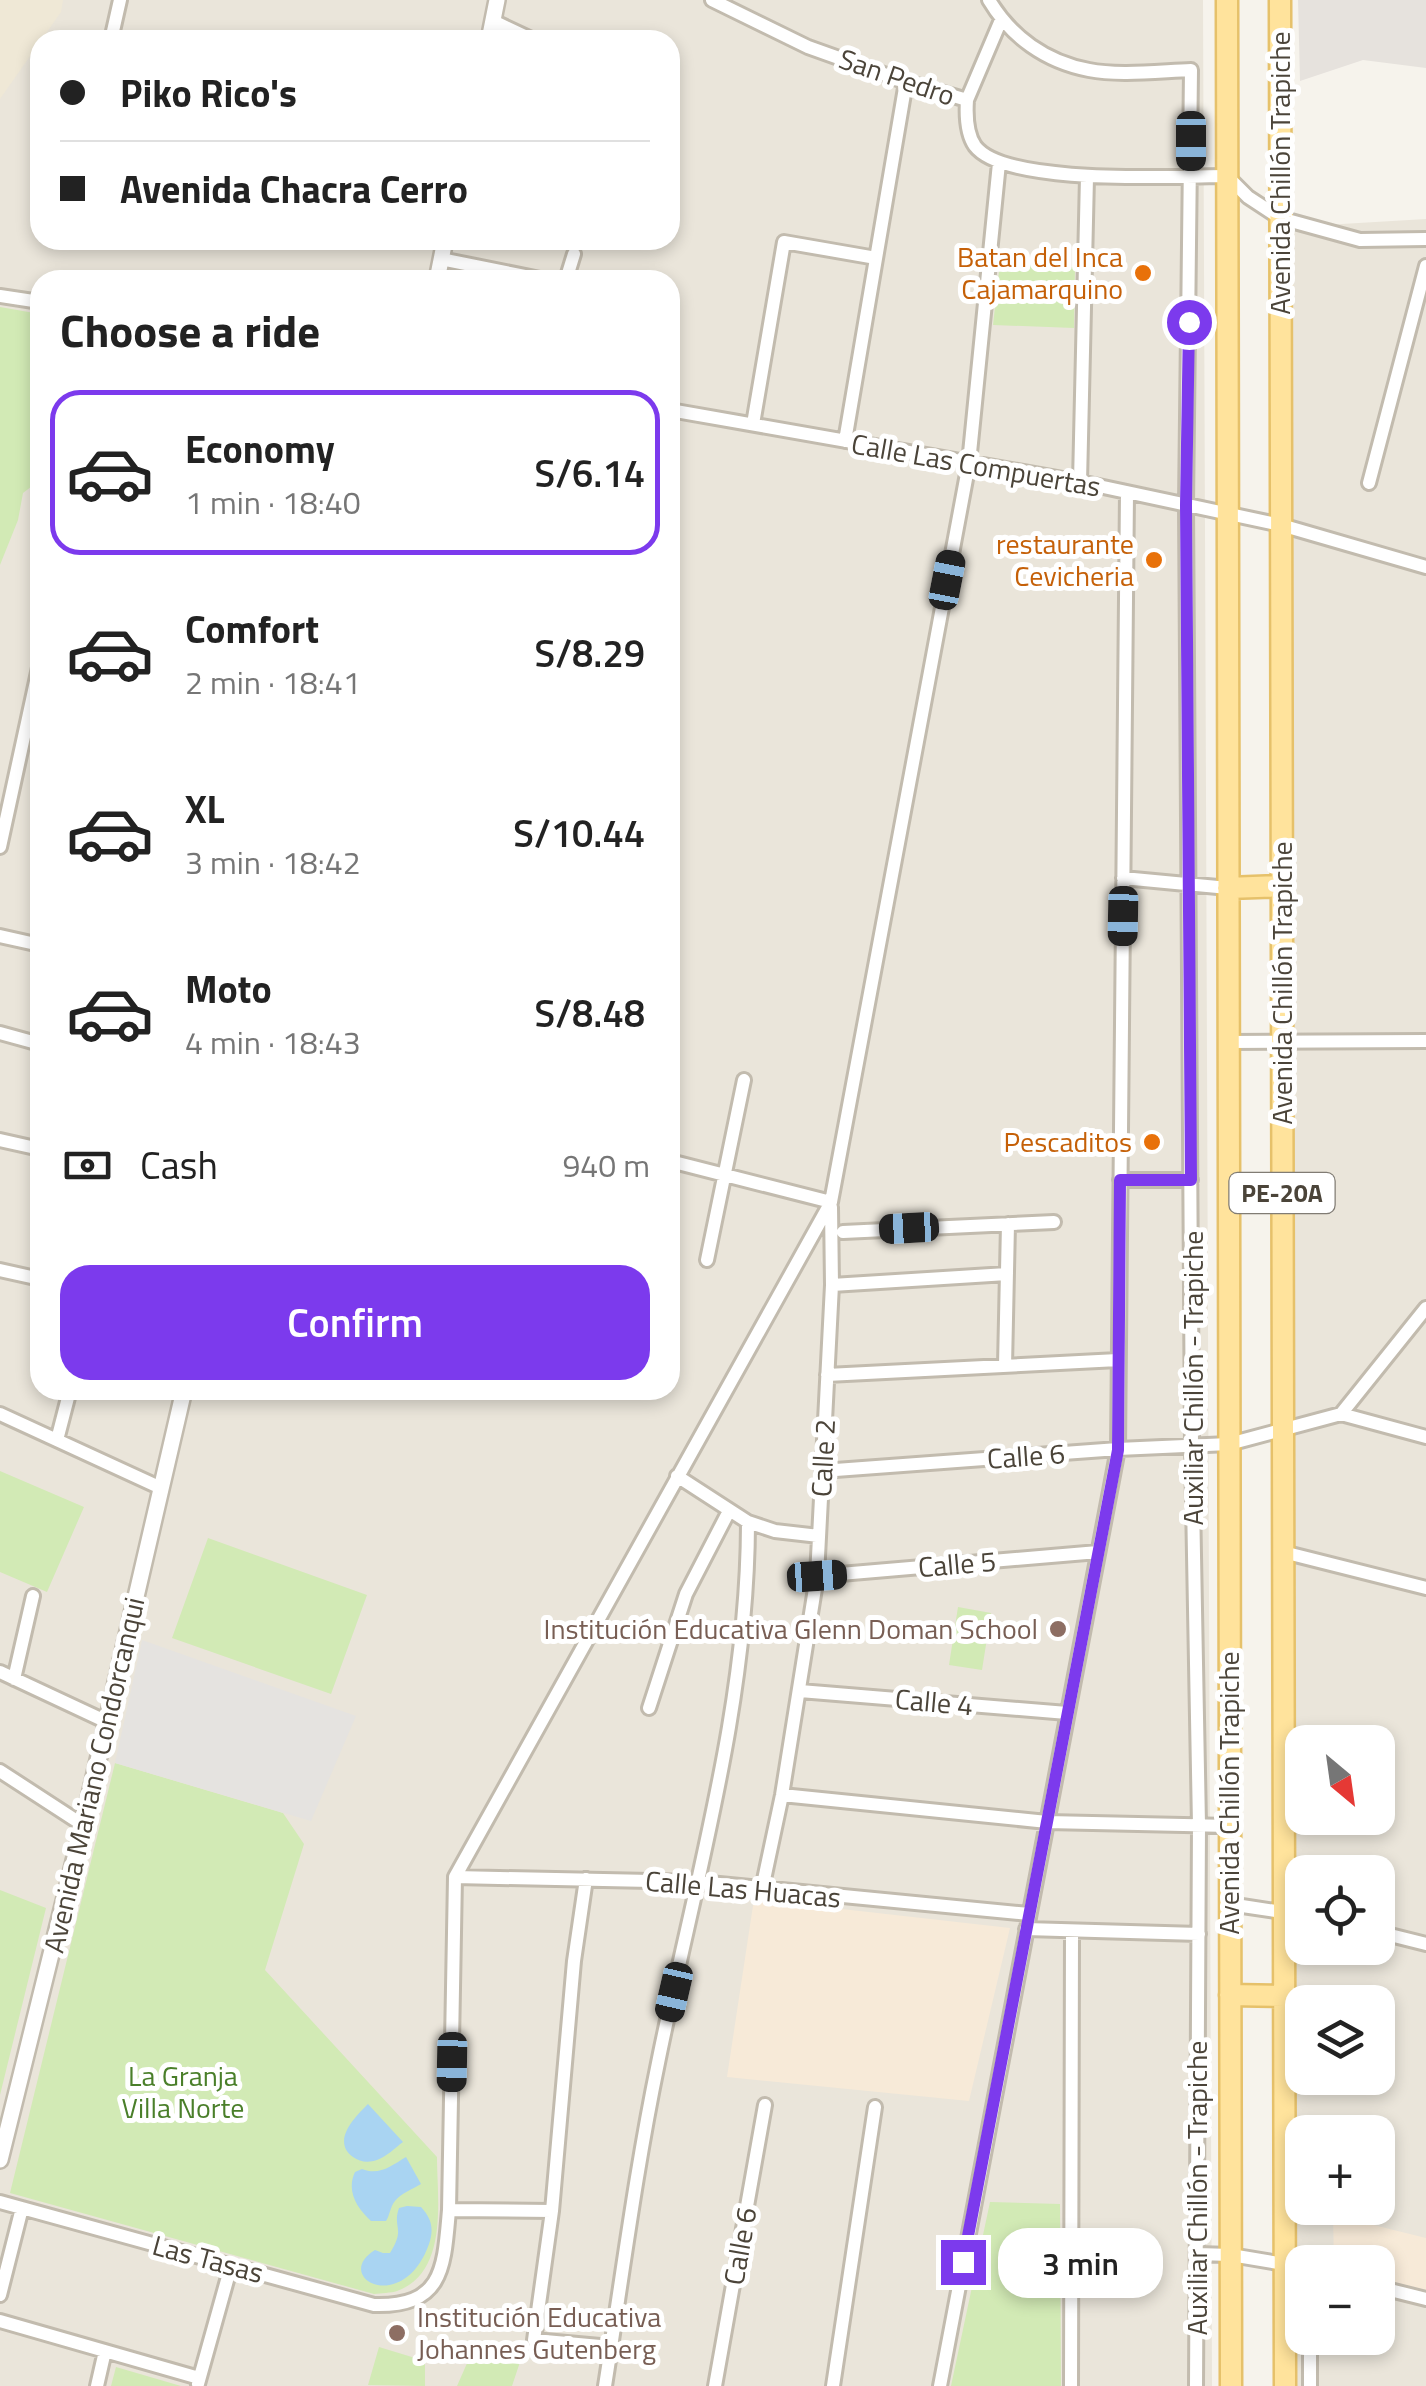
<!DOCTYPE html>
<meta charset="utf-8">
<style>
:root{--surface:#fff;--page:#f6f6f6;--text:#222;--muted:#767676;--line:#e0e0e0;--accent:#7c3aed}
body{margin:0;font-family:"Titillium Web",sans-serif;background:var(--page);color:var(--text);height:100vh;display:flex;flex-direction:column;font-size:38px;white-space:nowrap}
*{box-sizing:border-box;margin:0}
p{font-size:32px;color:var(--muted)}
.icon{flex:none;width:55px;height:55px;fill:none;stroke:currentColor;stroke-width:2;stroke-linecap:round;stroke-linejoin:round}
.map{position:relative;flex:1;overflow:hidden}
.side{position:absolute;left:30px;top:270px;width:650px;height:1130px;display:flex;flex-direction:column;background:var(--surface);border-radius:30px;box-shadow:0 5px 15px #0003}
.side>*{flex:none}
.banner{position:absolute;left:30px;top:30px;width:650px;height:220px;border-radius:30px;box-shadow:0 5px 15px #0003;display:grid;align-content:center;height:220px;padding:0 30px;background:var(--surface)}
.needle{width:65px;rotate:151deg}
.buttons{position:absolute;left:1285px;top:1725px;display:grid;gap:20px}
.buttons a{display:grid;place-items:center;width:110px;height:110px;border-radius:20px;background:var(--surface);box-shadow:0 5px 15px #0003;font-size:50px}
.end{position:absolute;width:45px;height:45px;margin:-22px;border:12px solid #7c3aed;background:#fff;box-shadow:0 0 0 5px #fff}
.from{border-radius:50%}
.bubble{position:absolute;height:70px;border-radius:30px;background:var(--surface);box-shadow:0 5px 15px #0003;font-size:32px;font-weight:600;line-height:70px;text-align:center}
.car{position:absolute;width:30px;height:60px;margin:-30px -15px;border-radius:12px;box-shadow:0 0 8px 2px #0007;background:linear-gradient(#222 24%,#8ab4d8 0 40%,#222 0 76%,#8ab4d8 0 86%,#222 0)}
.banner b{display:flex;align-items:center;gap:35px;height:95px;font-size:38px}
.banner b+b{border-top:2px solid var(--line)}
.banner i{width:25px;height:25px;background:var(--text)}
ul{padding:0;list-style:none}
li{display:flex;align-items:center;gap:30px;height:165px;margin:0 20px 15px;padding:0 10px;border:5px solid transparent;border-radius:30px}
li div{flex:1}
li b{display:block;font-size:38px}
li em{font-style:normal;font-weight:600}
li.selected{border-color:var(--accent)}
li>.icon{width:90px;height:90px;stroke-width:1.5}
h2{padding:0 30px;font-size:45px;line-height:120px}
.pay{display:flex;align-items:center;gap:25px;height:110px;padding:0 30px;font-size:38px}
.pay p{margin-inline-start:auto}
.cta{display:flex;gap:20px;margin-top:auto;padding:20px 30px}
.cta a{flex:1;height:115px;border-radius:30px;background:var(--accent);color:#fff;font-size:40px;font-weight:600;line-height:115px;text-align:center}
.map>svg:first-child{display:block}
</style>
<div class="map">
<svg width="1426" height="2386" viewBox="0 0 1426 2386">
<rect width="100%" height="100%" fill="#f6f3ec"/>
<path fill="#eae5da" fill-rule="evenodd" d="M0,0H1203L1212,2386H0ZM40,40H670V240H40ZM40,280H670V1390H40Z
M1426,219V2386H1286L1274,228ZM1302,1742H1378V1818H1302ZM1302,1872H1378V1948H1302ZM1302,2002H1378V2078H1302ZM1302,2132H1378V2208H1302ZM1302,2262H1378V2338H1302Z"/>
<path fill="#f7ead8" d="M754,1899L1010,1928L969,2101L727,2077Z
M1333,2215L1426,2238V2291L1378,2280V2262H1334Z"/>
<path fill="#e6e2dd" d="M1298,0H1426V68L1363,60L1300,81Z"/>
<path fill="#efe8d6" d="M0,0H63L61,12L0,99Z"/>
<path fill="#d2eab5" d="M1000,263L1075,267L1074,328L993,325Z
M0,307L40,314V480L23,493L18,520L0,565Z
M0,1471L84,1507L47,1592L0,1572Z
M208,1538L367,1595L331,1694L172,1638Z
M958,1607L991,1613L982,1670L949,1665Z
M115,1763L283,1813L304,1844L265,1970L437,2157C437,2199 449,2272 397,2291C391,2293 381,2293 374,2294L10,2193Z
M0,1890L46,1908L0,2095Z
M990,2202L1060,2204L1061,2386H951Z
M379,2347L425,2361V2386L368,2385Z
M472,2352L520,2362L512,2386H457Z
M116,2367L181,2386H111Z"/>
<path fill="#e5e3e0" d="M142,1640L356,1716L311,1821L115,1763Z"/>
<path fill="#a9d4f2" d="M368,2104L403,2142C395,2148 386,2157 377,2160C368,2163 360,2162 353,2157C331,2141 355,2117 368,2104Z
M406,2157L421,2184C413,2189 401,2193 395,2201C390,2207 390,2215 386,2221H371C357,2208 346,2191 355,2172L362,2169C379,2176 391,2166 406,2157Z
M407,2206L421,2207C432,2219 434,2229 429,2244C403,2317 331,2277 375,2250L383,2253H390C406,2228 392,2228 399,2208Z"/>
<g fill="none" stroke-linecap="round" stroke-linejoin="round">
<g stroke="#c2bbae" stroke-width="18">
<path id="minor" d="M712,0L808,47L906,82L967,100C966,115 966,133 975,146C1005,186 1176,176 1227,176L1248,197L1280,218L1360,240L1426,239
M989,0C1011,37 1046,62 1089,70C1118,76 1161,71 1191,70L1186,505L1192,1447L1199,1825L1196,2386
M493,21L533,40
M111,40L120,0
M967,100L1001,20
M441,259L545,280
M566,280L574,254
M0,296L40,302
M670,410L1080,482L1281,525L1426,567
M753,424L784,242L876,258
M845,441L906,82
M1080,482L1087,177
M1369,483L1426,266
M0,847L40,663
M1123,878L1228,888
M0,936L40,945
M0,1033L40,1044
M1229,1042L1426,1041
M0,1140L40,1149
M670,1161L831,1202
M1120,1180H1191
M843,1232L1054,1222
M707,1260L744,1080
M0,1270L40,1279
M832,1285L1007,1274
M1005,1366L1008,1224
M827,1375L1118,1360
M0,1414L161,1488
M1341,1414L1426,1308
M57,1440L70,1390
M822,1471L1118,1449L1229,1444L1341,1414L1426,1437
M677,1476L748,1522L775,1531L819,1536
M1283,1552L1426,1588
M817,1576L1098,1552
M0,1672L107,1722
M14,1679L33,1596
M800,1691L1067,1713
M649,1708L686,1594L729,1511
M0,1771L83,1825
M782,1795L1047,1822L1229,1826
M455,1877L699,1882L1029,1914
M586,1879L574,1961L552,2211L534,2340L611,2347
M762,1889L782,1795L817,1576L832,1285L831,1207
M1229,1904L1302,1915
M1026,1929L1199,1934
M1378,1932L1426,1944
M0,2202L374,2305C444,2307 444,2267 449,2210L455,1877L831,1202L969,463L999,163
M449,2210L552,2211
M1197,2254L1231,2255L1302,2267
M1378,2287L1426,2299
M0,2295L22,2208
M0,2321L199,2378
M198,2384L231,2266
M97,2386L105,2351
M605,2386C622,2278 636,2169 658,2063C694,1884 748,1706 748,1522
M715,2386L765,2105
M833,2386L875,2107
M940,2386L1118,1449L1127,493
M1071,2386L1072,1932
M1310,2386V2338"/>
</g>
<g stroke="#c2bbae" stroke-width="20">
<path id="tertiary" d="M489,40L497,0
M437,280L445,240
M0,2160L83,1825L184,1390"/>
</g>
<g stroke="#e6c16a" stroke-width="25">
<path id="primary" d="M1227,0L1231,2386
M1280,0L1285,2386
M1228,888L1282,886
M1230,1995L1284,1996"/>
</g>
<use href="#minor" stroke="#fff" stroke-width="12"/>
<use href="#tertiary" stroke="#fff" stroke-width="15"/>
<use href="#primary" stroke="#ffe39c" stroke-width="20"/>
</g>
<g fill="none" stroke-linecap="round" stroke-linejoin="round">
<path stroke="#7c3aed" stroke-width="12" d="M963,2262L1118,1450L1120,1180H1191L1186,505L1189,322"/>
</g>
<g fill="#e8710a" stroke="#fff" stroke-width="4">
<circle cx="1143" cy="273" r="10"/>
<circle cx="1154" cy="560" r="10"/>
<circle cx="1152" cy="1142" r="10"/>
</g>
<g fill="#8d6e63" stroke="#fff" stroke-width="4">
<circle cx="1058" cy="1629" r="10"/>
<circle cx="397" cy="2333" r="10"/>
</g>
<g text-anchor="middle" stroke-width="10" stroke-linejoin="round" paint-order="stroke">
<rect fill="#fff" stroke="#817c74" stroke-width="2.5" x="1229.5" y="1173" width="105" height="40" rx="8"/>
<g font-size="25" font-weight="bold" fill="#4b4439">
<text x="1282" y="1202">PE-20A</text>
</g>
<g font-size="28" fill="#4b4439" stroke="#fff">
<text transform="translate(897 77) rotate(19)" y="10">San Pedro</text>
<text transform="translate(1280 173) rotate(-90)" y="10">Avenida Chillón Trapiche</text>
<text transform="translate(976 465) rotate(10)" y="10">Calle Las Compuertas</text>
<text transform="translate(1282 983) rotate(-90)" y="10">Avenida Chillón Trapiche</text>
<text transform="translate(1193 1378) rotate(-90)" y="10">Auxiliar Chillón - Trapiche</text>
<text transform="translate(1026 1456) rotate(-4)" y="10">Calle 6</text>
<text transform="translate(823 1458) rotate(-87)" y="10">Calle 2</text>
<text transform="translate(957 1564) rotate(-5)" y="10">Calle 5</text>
<text transform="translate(934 1702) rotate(5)" y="10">Calle 4</text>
<text transform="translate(94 1775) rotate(-77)" y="10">Avenida Mariano Condorcanqui</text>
<text transform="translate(1229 1793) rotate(-90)" y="10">Avenida Chillón Trapiche</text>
<text transform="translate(743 1889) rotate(5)" y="10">Calle Las Huacas</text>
<text transform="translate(1197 2188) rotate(-90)" y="10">Auxiliar Chillón - Trapiche</text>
<text transform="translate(740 2246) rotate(-80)" y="10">Calle 6</text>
<text transform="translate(208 2259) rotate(15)" y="10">Las Tasas</text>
</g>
<g font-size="28" fill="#c56008" stroke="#fff" text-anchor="end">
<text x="1123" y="267">Batan del Inca<tspan x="1123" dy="32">Cajamarquino</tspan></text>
<text x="1134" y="554">restaurante<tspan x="1134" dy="32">Cevicheria</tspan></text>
<text x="1132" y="1152">Pescaditos</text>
</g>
<g font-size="28" fill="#785e54" stroke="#fff" text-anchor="end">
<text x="1038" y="1639">Institución Educativa Glenn Doman School</text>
<text x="417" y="2327" text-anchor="start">Institución Educativa<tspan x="417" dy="32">Johannes Gutenberg</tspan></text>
</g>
<g font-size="28" fill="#4a7f2a" stroke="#fff">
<text x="183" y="2086">La Granja<tspan x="183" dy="32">Villa Norte</tspan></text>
</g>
</g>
</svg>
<div class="buttons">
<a><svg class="needle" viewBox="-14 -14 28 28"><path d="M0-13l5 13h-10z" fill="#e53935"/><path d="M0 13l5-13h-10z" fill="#767676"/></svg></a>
<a><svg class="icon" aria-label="locate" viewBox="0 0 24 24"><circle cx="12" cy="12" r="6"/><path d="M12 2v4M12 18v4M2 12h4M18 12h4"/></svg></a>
<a><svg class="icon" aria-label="layers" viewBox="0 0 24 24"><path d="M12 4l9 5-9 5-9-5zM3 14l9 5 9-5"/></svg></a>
<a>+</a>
<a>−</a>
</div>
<i class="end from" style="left:1189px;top:322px"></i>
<i class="end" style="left:963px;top:2262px"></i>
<div class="bubble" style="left:998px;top:2228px;width:165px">3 min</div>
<i class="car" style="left:1191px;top:141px;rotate:180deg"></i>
<i class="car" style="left:947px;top:580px;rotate:11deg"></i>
<i class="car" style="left:1123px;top:916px;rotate:181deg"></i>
<i class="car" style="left:909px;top:1228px;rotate:267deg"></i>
<i class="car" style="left:817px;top:1576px;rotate:86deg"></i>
<i class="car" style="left:674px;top:1992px;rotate:193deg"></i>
<i class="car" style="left:452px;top:2062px;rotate:181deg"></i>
<div class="banner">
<b><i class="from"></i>Piko Rico's</b>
<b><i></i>Avenida Chacra Cerro</b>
</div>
<section class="side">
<h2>Choose a ride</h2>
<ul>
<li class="selected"><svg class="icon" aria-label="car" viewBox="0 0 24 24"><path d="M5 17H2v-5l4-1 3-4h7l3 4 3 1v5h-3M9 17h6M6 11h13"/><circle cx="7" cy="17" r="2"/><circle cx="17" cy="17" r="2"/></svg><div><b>Economy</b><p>1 min · 18:40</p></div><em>S/6.14</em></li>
<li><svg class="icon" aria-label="car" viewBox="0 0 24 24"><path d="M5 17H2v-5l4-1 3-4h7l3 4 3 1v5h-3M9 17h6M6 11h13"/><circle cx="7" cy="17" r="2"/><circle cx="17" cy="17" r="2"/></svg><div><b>Comfort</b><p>2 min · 18:41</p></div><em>S/8.29</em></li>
<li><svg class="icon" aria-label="car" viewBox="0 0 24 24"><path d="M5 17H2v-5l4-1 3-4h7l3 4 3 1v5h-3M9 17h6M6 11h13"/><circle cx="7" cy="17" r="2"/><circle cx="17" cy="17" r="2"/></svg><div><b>XL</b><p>3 min · 18:42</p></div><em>S/10.44</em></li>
<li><svg class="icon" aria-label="car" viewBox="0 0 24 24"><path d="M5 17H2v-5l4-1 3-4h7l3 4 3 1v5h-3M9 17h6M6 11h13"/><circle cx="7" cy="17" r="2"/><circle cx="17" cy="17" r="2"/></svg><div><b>Moto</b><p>4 min · 18:43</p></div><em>S/8.48</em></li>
</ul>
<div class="pay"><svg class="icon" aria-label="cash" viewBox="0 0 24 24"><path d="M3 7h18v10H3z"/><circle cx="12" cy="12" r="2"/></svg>Cash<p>940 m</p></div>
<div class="cta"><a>Confirm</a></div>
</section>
</div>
